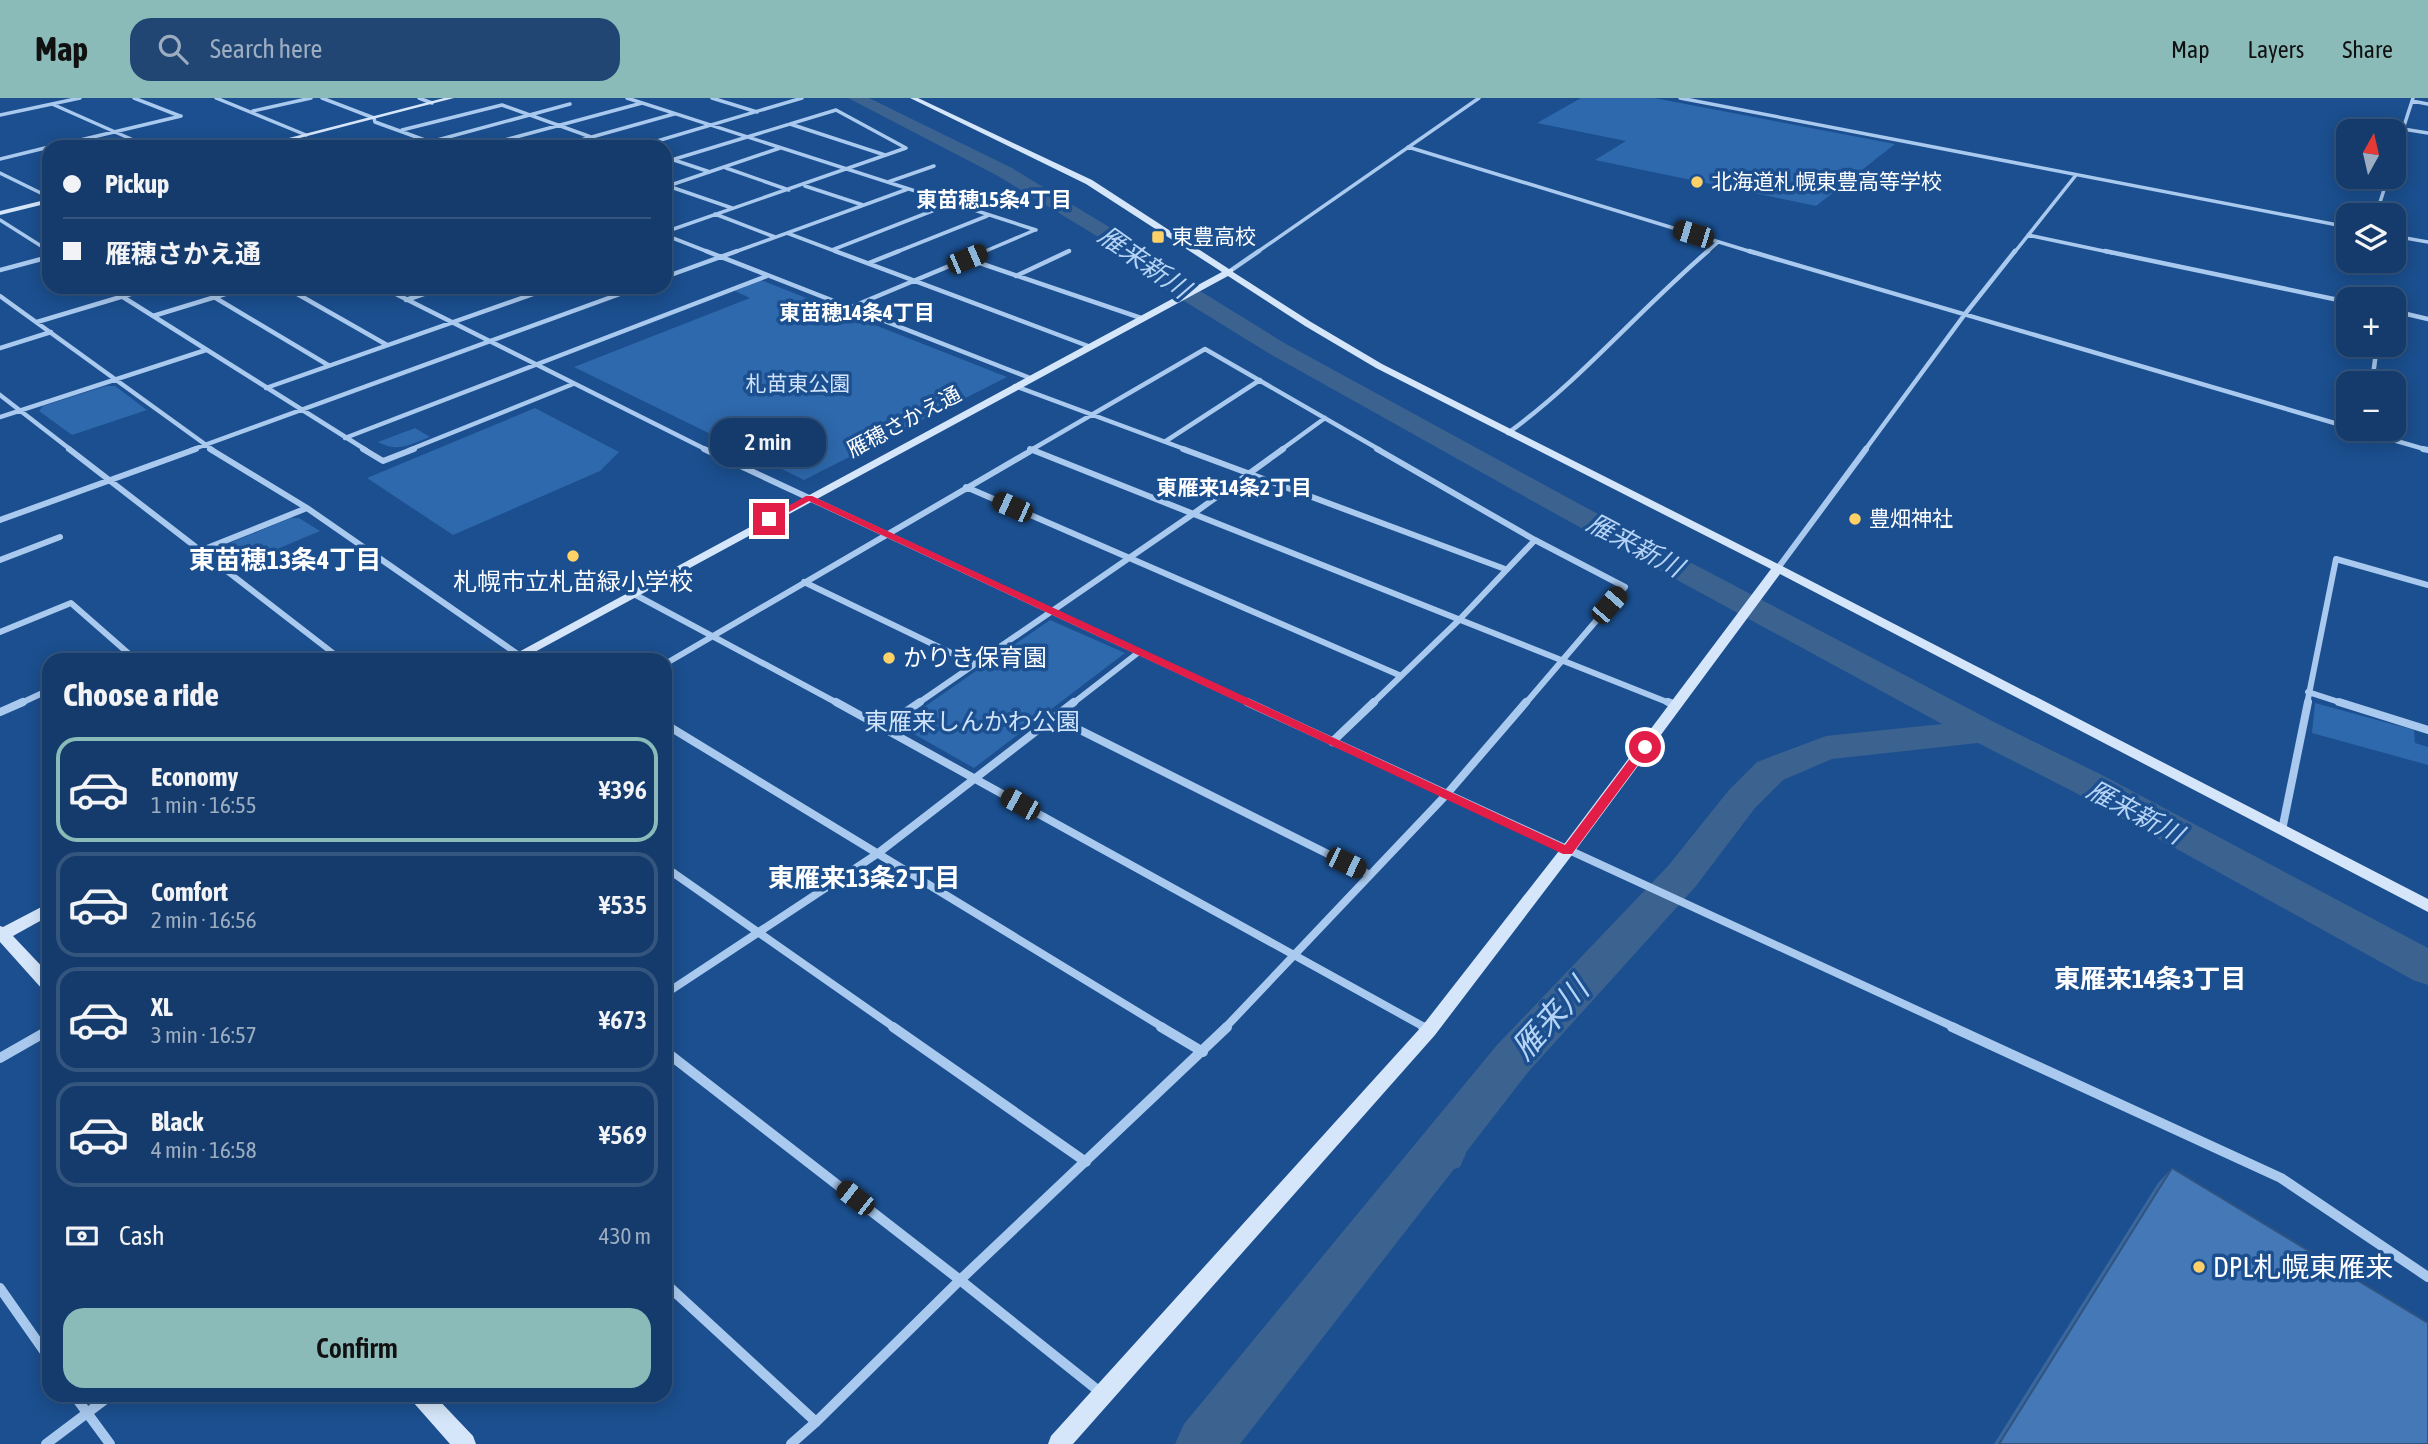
<!DOCTYPE html>
<meta charset="utf-8">
<style>
:root{--surface:#143b6b;--page:#214673;--text:#f1f3f6;--muted:#9dadc1;--line:#33557e;--accent:#8bbbb9}
body{margin:0;font-family:"Asap Condensed","Noto Sans JP",sans-serif;background:var(--page);color:var(--text);height:100vh;display:flex;flex-direction:column;font-size:26px;white-space:nowrap}
*{box-sizing:border-box;margin:0}
p{font-size:23px;color:var(--muted)}
.icon{flex:none;width:38px;height:38px;fill:none;stroke:currentColor;stroke-width:2;stroke-linecap:round;stroke-linejoin:round}
.map{position:relative;flex:1;overflow:hidden}
.drawer{position:absolute;left:42px;top:555px;width:630px;height:749px;display:flex;flex-direction:column;background:var(--surface);border-radius:21px;box-shadow:0 4px 18px #0003,0 0 0 2px var(--line)}
.drawer>*{flex:none}
.guide{position:absolute;left:42px;top:42px;width:630px;height:154px;border-radius:21px;box-shadow:0 4px 18px #0003,0 0 0 2px var(--line);display:grid;align-content:center;height:154px;padding:0 21px;background:var(--surface)}
.needle{width:46px;rotate:8deg}
.buttons{position:absolute;left:2336px;top:21px;display:grid;gap:14px}
.buttons a{display:grid;place-items:center;width:70px;height:70px;border-radius:14px;background:var(--surface);box-shadow:0 4px 18px #0003,0 0 0 2px var(--line);font-size:35px}
.end{position:absolute;width:32px;height:32px;margin:-16px;border:9px solid #e11d48;background:#fff;box-shadow:0 0 0 4px #fff}
.from{border-radius:50%}
.bubble{position:absolute;height:49px;border-radius:21px;background:var(--surface);box-shadow:0 4px 18px #0003,0 0 0 2px var(--line);font-size:23px;font-weight:600;line-height:49px;text-align:center}
.car{position:absolute;width:21px;height:42px;margin:-21px -10px;border-radius:9px;box-shadow:0 0 5px 2px #0007;background:linear-gradient(#222 24%,#8ab4d8 0 40%,#222 0 76%,#8ab4d8 0 86%,#222 0)}
.guide b{display:flex;align-items:center;gap:24px;height:66px;font-size:26px}
.guide b+b{border-top:2px solid var(--line)}
.guide i{width:18px;height:18px;background:var(--text)}
ul{padding:0;list-style:none}
li{display:flex;align-items:center;gap:21px;height:105px;margin:0 14px 10px;padding:0 7px;border:4px solid var(--line);border-radius:21px}
li div{flex:1}
li b{display:block;font-size:26px}
li em{font-style:normal;font-weight:600}
li.selected{border-color:var(--accent)}
li>.icon{width:63px;height:63px;stroke-width:1.5}
h2{padding:0 21px;font-size:32px;line-height:84px}
.pay{display:flex;align-items:center;gap:18px;height:77px;padding:0 21px;font-size:26px}
.pay p{margin-inline-start:auto}
.button{display:flex;gap:14px;margin-top:auto;padding:14px 21px}
.button a{flex:1;height:80px;border-radius:21px;background:var(--accent);color:#111;font-size:28px;font-weight:600;line-height:80px;text-align:center}
header{display:flex;align-items:center;gap:42px;box-sizing:border-box;height:98px;padding:0 35px;background:var(--accent);color:#111}
header strong{font-size:33px}
nav{display:flex;gap:38px;margin-inline-start:auto;font-size:24px}
.search{width:490px;height:63px;background:var(--page);display:flex;align-items:center;gap:18px;box-sizing:border-box;padding:0 24px;border-radius:21px;color:var(--muted);font-size:26px}
.map>svg:first-child{display:block}
</style>
<header>
<strong>Map</strong>
<div class="search"><svg class="icon" aria-label="search" viewBox="0 0 24 24"><circle cx="10" cy="10" r="6"/><path d="M15 15l6 6"/></svg>Search here</div>
<nav><a>Map</a><a>Layers</a><a>Share</a></nav>
</header>
<div class="map">
<svg width="2428" height="1346" viewBox="0 0 2428 1346">
<rect width="100%" height="100%" fill="#1b4f8f"/>
<path fill="#2e69ad" d="M1581,0H1654L1895,46L1816,108L1595,62L1626,43L1537,25Z
M761,182L1007,279L804,382L574,269L750,200L735,193Z
M106,288H115L147,312L72,337L39,313L43,308Z
M535,310L619,354L600,373L453,437L367,380Z
M415,330L430,339C411,346 397,355 378,344Z
M291,420H299L320,433L239,467L219,452L225,447Z
M1050,522L1125,555L974,670L898,627Z
M2315,605L2414,632L2415,645L2428,649V667L2312,635Z"/>
<g fill="none" stroke-linecap="round" stroke-linejoin="round">
<path fill="#3c6290" fill-rule="evenodd" d="M848,0H869L1012,70L1119,135L1166,172L1286,246L1583,408L1996,625L2102,677L2428,850V887L2413,882L2076,695L1978,645L1832,661L1783,682L1755,710L1696,788L1529,973L1467,1053L1460,1069L1454,1071L1240,1346H1175L1184,1326L1497,947L1668,768L1729,692L1757,664L1826,638L1942,626L1563,420L1270,256L1150,182L1105,143L998,78Z"/>
<path stroke="#a9c9ee" stroke-width="3.5" d="M134,0L180,18
M216,0L306,37
M322,0L374,20L375,24L444,49
M419,0L432,5
M627,0L1036,132
M712,0L757,14
M1680,0L2348,129
M2412,3L2428,6
M52,6L149,49
M253,13L311,0
M0,17L80,0
M790,26L885,57
M2403,31L2428,35
M402,32L502,7L591,39
M430,44L570,6
M51,49L181,18
M479,49L642,5
M556,49L674,16
M637,49L802,0
M1408,49L1755,155
M665,59L710,74
M2394,59L2413,0
M0,61L49,49
M665,64L836,12L906,50
M726,70L789,92
M0,75L49,99
M888,84L934,68
M668,88L732,110
M805,88L863,107
M665,89L780,50
M715,116L775,139
M2376,117L2388,79
M0,122L49,153
M665,134L906,50
M787,135L840,155
M665,137L711,155
M2028,137L2113,155
M2394,138L2428,144
M832,152L950,106
M732,155L908,91
M894,155L987,118
M981,155L1035,132
M1065,155L1069,153
M1256,155L1479,0
M1706,155L1718,144
M2014,155L2076,77"/>
<path stroke="#a9c9ee" stroke-width="4.5" d="M706,153L1030,280
M835,153L1088,248
M1749,153L2348,329
M2105,153L2348,204
M968,161L1141,220
M869,165L899,153
M0,172L49,159
M1230,173L1259,153
M1016,178L1069,153
M665,179L737,153
M107,189L366,352
M285,189L387,247
M382,189L707,352
M0,198L213,352
M214,199L328,267
M406,202L444,189
M849,210L985,153
M2394,213L2428,221
M153,218L248,189
M37,224L154,189
M0,250L51,234
M2372,285L2377,247
M1015,288L1187,352
M266,290L553,189
M0,297L71,352
M0,319L206,252
M2355,331L2428,352
M1508,335C1581,282 1639,212 1708,153
M345,340L767,178
M1166,343L1260,282
M1030,351L1033,352
M191,352L639,189
M409,352L573,286
M1031,352L1205,251L1380,352
M1281,352L1325,320
M1865,352L1965,216L2015,153"/>
<path stroke="#a9c9ee" stroke-width="6" d="M69,351L342,562
M210,351L307,410L519,557
M363,351L383,363L414,351
M704,351L1139,554L1072,606
M1030,351L1672,606
M1183,351L1505,471
M1377,351L1535,442L1625,489L1525,606
M2423,351L2428,352
M966,389L1399,577
M0,422L196,351
M202,452L307,410
M0,462L60,439
M1778,470L1866,351
M804,484L974,566
M632,495L839,606
M0,534L71,505L136,562
M1139,554L1251,606
M117,562L130,556
M665,566L1034,351
M2308,594L2345,606
M19,606L49,592
M917,606L1193,416L1283,351
M1372,606L1459,522L1535,442
M2307,606L2336,461L2428,487"/>
<path stroke="#a9c9ee" stroke-width="8" d="M836,604L1426,930
M1247,604L1956,930
M1668,604L1676,607
M2339,604L2428,632
M0,614L23,604
M1054,619L1370,777
M665,626L1164,930
M883,629L920,604
M1332,644L1374,604
M2282,732L2308,604
M665,769L895,930
M665,896L877,756L1074,604
M1225,930L1446,697L1526,604"/>
<path stroke="#a9c9ee" stroke-width="10" d="M893,929L1086,1064
M1161,929L1203,954
M1423,929L1429,932
M1952,929L2281,1080L2428,1179
M665,953L960,1182L1227,929
M0,960L49,932
M665,1185L816,1324L791,1346
M0,1190L49,1260
M74,1297L110,1346
M816,1324L960,1182L1100,1294
M46,1346L111,1297"/>
<path fill="#d6e6fa" fill-rule="evenodd" d="M444,0H454L265,49H254Z
M910,0H918L1092,82L1229,171H1233V174L1311,224L1382,266L1782,468L2428,801V814L1780,476L1572,757L1435,937L1073,1346H1048L1051,1338L1423,927L1562,749L1771,471L1376,270L1305,228L1228,178L520,562H504L1222,174L1086,86Z
M49,101V105L0,117V113Z
M49,805V818L13,838L49,876V893L43,892L0,844V828L3,829Z
M410,1297H434L473,1338L476,1346H450L413,1304Z"/>
</g>
<path fill="#3a679d" d="M2172,1070L2428,1346H1994L2158,1085Z"/>
<path fill="#4478b7" stroke="#305480" stroke-width="2" d="M2172,1070L2428,1225V1346H1999Z"/>
<path fill="#e11d48" d="M806,398H812L1565,747L1641,646L1651,649L1572,756H1563L809,403L773,423L765,421Z"/>
<g fill="#ffd166" stroke="#1b4f8f" stroke-width="2.5">
<circle cx="1697" cy="84" r="7"/>
<rect x="1151" y="132" width="14" height="14" rx="3.5"/>
<circle cx="1855" cy="421" r="7"/>
<circle cx="573" cy="458" r="7"/>
<circle cx="889" cy="560" r="7"/>
<circle cx="2199" cy="1169" r="7"/>
</g>
<g text-anchor="middle" stroke-width="7" stroke-linejoin="round" paint-order="stroke">
<g font-size="21" fill="#fff" stroke="#1b4f8f" text-anchor="start">
<text x="1711" y="91">北海道札幌東豊高等学校</text>
<text x="1172" y="146">東豊高校</text>
<text x="1869" y="428">豊畑神社</text>
</g>
<g font-size="21" font-weight="bold" fill="#fff" stroke="#1b4f8f">
<text x="994" y="109">東苗穂15条4丁目</text>
<text x="857" y="222">東苗穂14条4丁目</text>
<text x="1234" y="397">東雁来14条2丁目</text>
</g>
<g font-size="21" fill="#cfe3fa" stroke="#1b4f8f">
<text x="798" y="293">札苗東公園</text>
</g>
<g font-size="21" fill="#fff" stroke="#1b4f8f">
<text transform="translate(904 324) rotate(-28)" y="7">雁穂さかえ通</text>
</g>
<g font-size="24" fill="#fff" stroke="#1b4f8f">
<text x="573" y="492">札幌市立札苗緑小学校</text>
<text x="903" y="568" text-anchor="start">かりき保育園</text>
</g>
<g font-size="24" fill="#cfe3fa" stroke="#1b4f8f">
<text x="972" y="632">東雁来しんかわ公園</text>
</g>
<g font-size="26" font-style="italic" fill="#b5d3f5" stroke="#1b4f8f">
<text transform="translate(1144 164) rotate(35)" y="9">雁来新川</text>
<text transform="translate(1635 447) rotate(28)" y="9">雁来新川</text>
<text transform="translate(2135 714) rotate(28)" y="9">雁来新川</text>
</g>
<g font-size="26" font-weight="bold" fill="#fff" stroke="#1b4f8f">
<text x="285" y="471">東苗穂13条4丁目</text>
<text x="864" y="789">東雁来13条2丁目</text>
<text x="2150" y="890">東雁来14条3丁目</text>
</g>
<g font-size="28" fill="#fff" stroke="#1b4f8f" text-anchor="start">
<text x="2213" y="1179">DPL札幌東雁来</text>
</g>
<g font-size="32" font-style="italic" fill="#b5d3f5" stroke="#1b4f8f">
<text transform="translate(1550 921) rotate(-48)" y="11">雁来川</text>
</g>
</g>
</svg>
<div class="buttons">
<a><svg class="needle" viewBox="-14 -14 28 28"><path d="M0-13l5 13h-10z" fill="#e53935"/><path d="M0 13l5-13h-10z" fill="#9dadc1"/></svg></a>
<a><svg class="icon" aria-label="layers" viewBox="0 0 24 24"><path d="M12 4l9 5-9 5-9-5zM3 14l9 5 9-5"/></svg></a>
<a>+</a>
<a>−</a>
</div>
<i class="end from" style="left:1645px;top:649px"></i>
<i class="end" style="left:769px;top:421px"></i>
<div class="bubble" style="left:710px;top:320px;width:116px">2 min</div>
<i class="car" style="left:1693px;top:136px;rotate:287deg"></i>
<i class="car" style="left:967px;top:161px;rotate:67deg"></i>
<i class="car" style="left:1012px;top:409px;rotate:294deg"></i>
<i class="car" style="left:1609px;top:507px;rotate:41deg"></i>
<i class="car" style="left:1020px;top:706px;rotate:299deg"></i>
<i class="car" style="left:1346px;top:765px;rotate:116deg"></i>
<i class="car" style="left:855px;top:1100px;rotate:308deg"></i>
<div class="guide">
<b><i class="from"></i>Pickup</b>
<b><i></i>雁穂さかえ通</b>
</div>
<section class="drawer">
<h2>Choose a ride</h2>
<ul>
<li class="selected"><svg class="icon" aria-label="car" viewBox="0 0 24 24"><path d="M5 17H2v-5l4-1 3-4h7l3 4 3 1v5h-3M9 17h6M6 11h13"/><circle cx="7" cy="17" r="2"/><circle cx="17" cy="17" r="2"/></svg><div><b>Economy</b><p>1 min · 16:55</p></div><em>¥396</em></li>
<li><svg class="icon" aria-label="car" viewBox="0 0 24 24"><path d="M5 17H2v-5l4-1 3-4h7l3 4 3 1v5h-3M9 17h6M6 11h13"/><circle cx="7" cy="17" r="2"/><circle cx="17" cy="17" r="2"/></svg><div><b>Comfort</b><p>2 min · 16:56</p></div><em>¥535</em></li>
<li><svg class="icon" aria-label="car" viewBox="0 0 24 24"><path d="M5 17H2v-5l4-1 3-4h7l3 4 3 1v5h-3M9 17h6M6 11h13"/><circle cx="7" cy="17" r="2"/><circle cx="17" cy="17" r="2"/></svg><div><b>XL</b><p>3 min · 16:57</p></div><em>¥673</em></li>
<li><svg class="icon" aria-label="car" viewBox="0 0 24 24"><path d="M5 17H2v-5l4-1 3-4h7l3 4 3 1v5h-3M9 17h6M6 11h13"/><circle cx="7" cy="17" r="2"/><circle cx="17" cy="17" r="2"/></svg><div><b>Black</b><p>4 min · 16:58</p></div><em>¥569</em></li>
</ul>
<div class="pay"><svg class="icon" aria-label="cash" viewBox="0 0 24 24"><path d="M3 7h18v10H3z"/><circle cx="12" cy="12" r="2"/></svg>Cash<p>430 m</p></div>
<div class="button"><a>Confirm</a></div>
</section>
</div>
